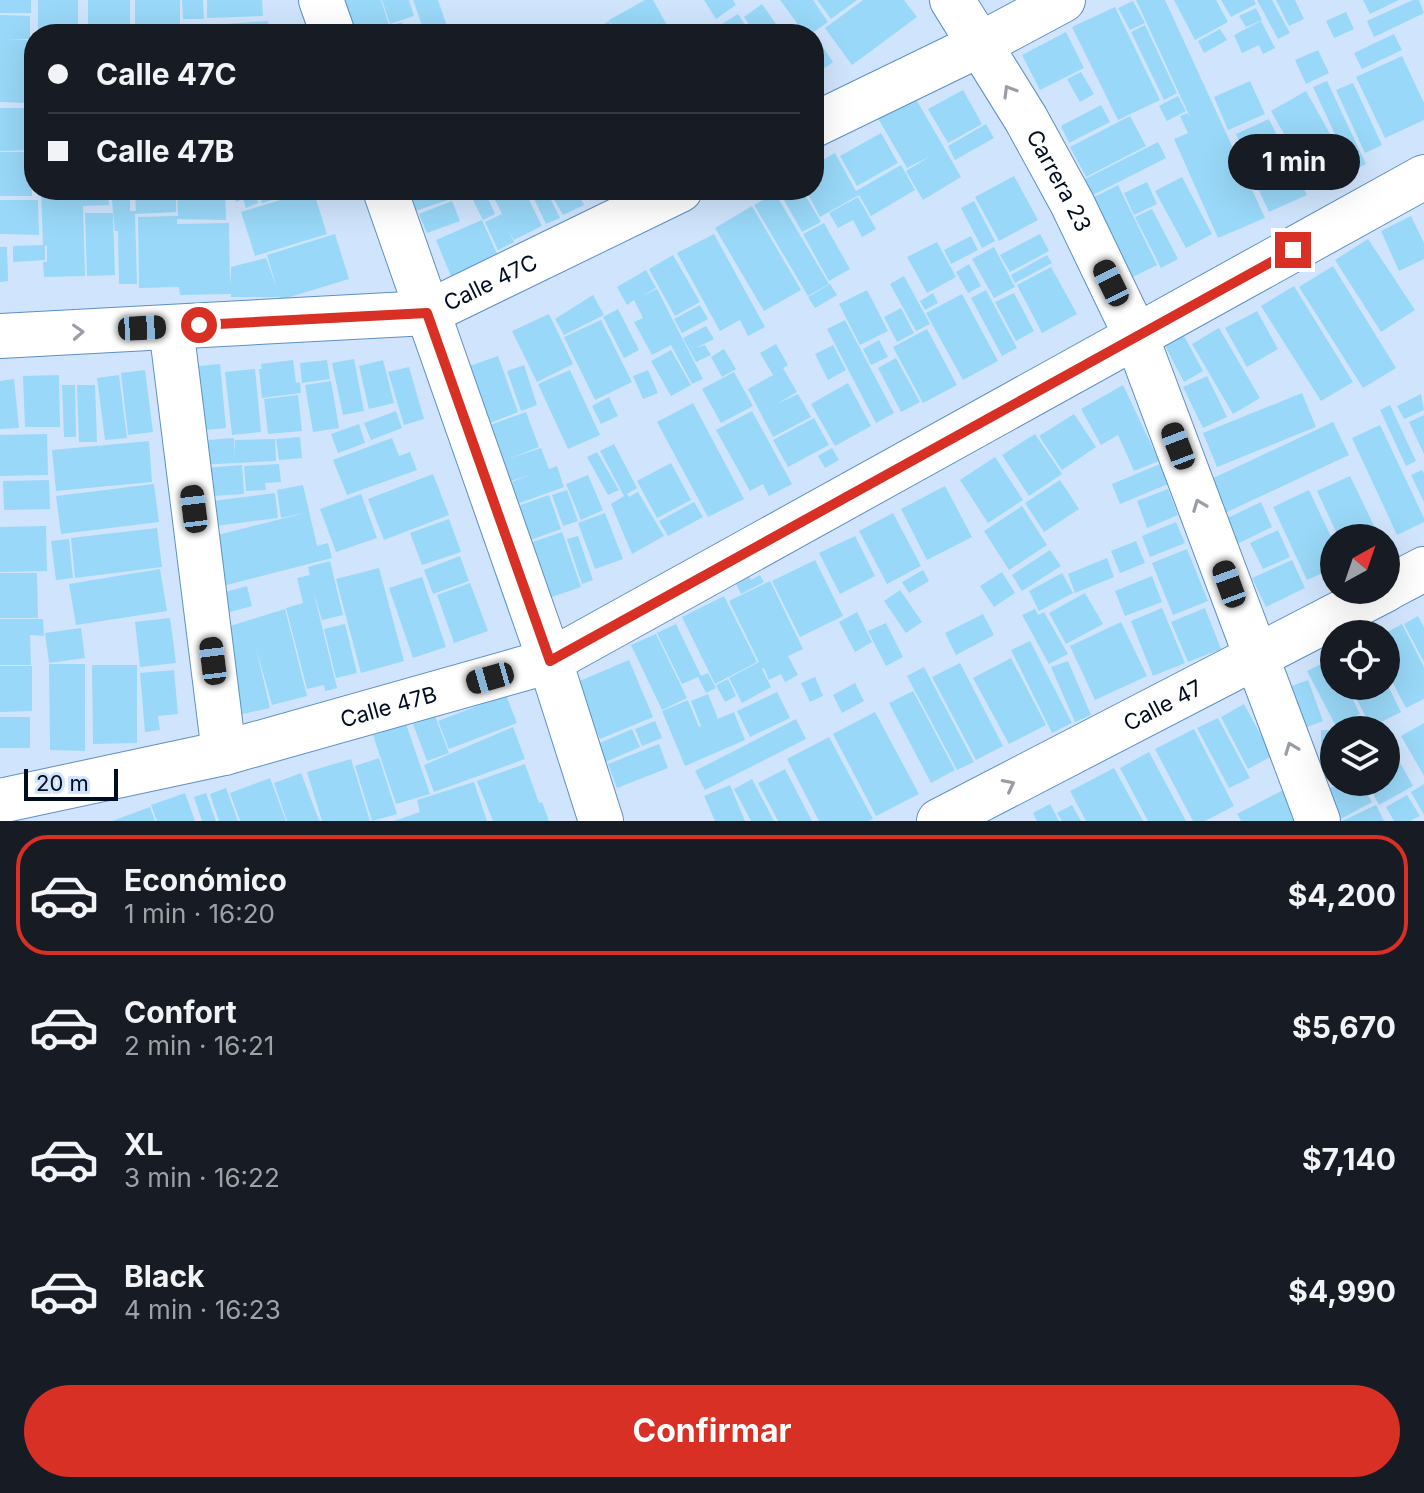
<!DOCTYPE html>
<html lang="es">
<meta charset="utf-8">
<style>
:root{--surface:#171b24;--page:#20242c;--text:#f1f3f6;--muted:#9ea1a6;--line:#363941;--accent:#d93025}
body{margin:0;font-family:Inter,sans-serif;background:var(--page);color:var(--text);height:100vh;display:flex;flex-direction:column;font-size:30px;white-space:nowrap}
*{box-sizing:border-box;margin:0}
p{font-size:26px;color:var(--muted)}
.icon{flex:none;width:44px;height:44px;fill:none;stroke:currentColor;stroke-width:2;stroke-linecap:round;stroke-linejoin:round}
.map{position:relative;height:821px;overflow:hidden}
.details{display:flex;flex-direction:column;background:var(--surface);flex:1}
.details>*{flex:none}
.banner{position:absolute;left:24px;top:24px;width:800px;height:176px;border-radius:32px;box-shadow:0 8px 32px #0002;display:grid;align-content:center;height:176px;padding:0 24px;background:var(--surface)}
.needle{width:52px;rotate:40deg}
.buttons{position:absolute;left:1320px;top:524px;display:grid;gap:16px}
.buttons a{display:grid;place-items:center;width:80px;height:80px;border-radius:50%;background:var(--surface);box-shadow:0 8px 32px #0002;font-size:40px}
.scale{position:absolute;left:24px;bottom:20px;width:94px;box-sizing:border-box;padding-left:8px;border:4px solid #000c20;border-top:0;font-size:22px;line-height:28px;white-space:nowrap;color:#000c20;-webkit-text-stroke:6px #d0e5fd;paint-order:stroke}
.end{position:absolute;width:36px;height:36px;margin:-18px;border:10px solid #d93025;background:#fff;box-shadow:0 0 0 4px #fff}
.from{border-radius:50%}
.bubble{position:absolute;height:56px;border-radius:28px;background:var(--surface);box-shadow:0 8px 32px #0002;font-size:26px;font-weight:700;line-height:56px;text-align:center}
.car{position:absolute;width:24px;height:48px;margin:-24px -12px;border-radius:10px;box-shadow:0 0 6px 2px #0007;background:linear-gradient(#222 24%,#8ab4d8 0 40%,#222 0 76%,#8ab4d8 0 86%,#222 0)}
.banner b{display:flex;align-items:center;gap:28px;height:76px;font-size:30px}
.banner b+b{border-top:2px solid var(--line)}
.banner i{width:20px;height:20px;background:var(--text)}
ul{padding:14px 0 0;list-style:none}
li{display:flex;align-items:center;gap:24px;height:120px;margin:0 16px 12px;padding:0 8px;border:4px solid transparent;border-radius:32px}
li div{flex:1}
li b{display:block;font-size:30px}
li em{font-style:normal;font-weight:700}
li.on{border-color:var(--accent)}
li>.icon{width:72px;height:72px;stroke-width:1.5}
.cta{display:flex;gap:16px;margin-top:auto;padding:16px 24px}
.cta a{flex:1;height:92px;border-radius:48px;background:var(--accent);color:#fff;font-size:32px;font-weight:700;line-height:92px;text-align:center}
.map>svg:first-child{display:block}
</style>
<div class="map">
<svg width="1424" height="821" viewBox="0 0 1424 821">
<rect width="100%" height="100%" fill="#d0e5fd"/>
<path fill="#99d8f8" d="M0,0H31V13H0Z
M38,0H78V34H38Z
M88,0H130V34H88Z
M135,0H180V34H135Z
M182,0H203L204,19H183Z
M207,0H262L263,16L207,18Z
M340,0H381L389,25L351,34Z
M382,0H409L414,16L390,24Z
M413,0H438L448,29L425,34Z
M645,0H653L672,34H587L609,21L616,32L609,20Z
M704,0H733L736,5L716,19Z
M780,0H813L828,22L811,34H805Z
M817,0H857L831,19Z
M863,0H904L917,17L852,65L825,28Z
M1136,0H1165L1265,218L1218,238L1174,139L1188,133L1180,116L1187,113L1190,117Z
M1174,0H1216L1228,22L1195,40Z
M1221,0H1254L1256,4L1231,17Z
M1257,0H1272L1290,33L1278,39Z
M1276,0H1295L1304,19L1289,26Z
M1363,0H1399L1370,14Z
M1413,0H1419L1424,13L1374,37L1367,21Z
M1133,1L1145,23L1130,30L1118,8Z
M762,4L783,34H756L744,17Z
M1115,7L1160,100L1118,120L1072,27Z
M1256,8L1262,20L1246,27L1239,16Z
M1346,12L1354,29L1334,38L1326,21Z
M738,14L751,34H722L717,27Z
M0,15L30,16V39L5,40H32L29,103L0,102Z
M268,21L269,34H183V27Z
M1261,21L1275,48L1263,54L1259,45L1242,53L1234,35Z
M402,22L406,34H367V33Z
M1145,25L1177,93L1164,100L1131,32Z
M1220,29L1227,40L1204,53L1198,41Z
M1066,32L1084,68L1040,90L1022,55Z
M814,34L833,62L819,72L814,64Z
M1394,34L1402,50L1362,69L1354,53Z
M1318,50L1329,73L1306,84L1295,60Z
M1402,56L1424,103V120L1385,138L1356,77Z
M1081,72L1094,94L1080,102L1067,79Z
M1250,81L1265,114L1228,130L1214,97Z
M1327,81L1366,164L1352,171L1313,87Z
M1353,83L1382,145L1365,153L1336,90Z
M963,90L982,124L948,143L928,109Z
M1306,91L1348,166L1313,185L1271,111Z
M913,94L961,177L923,200L906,171L931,156L907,168L876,115Z
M1178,96L1186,111L1167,121L1159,106Z
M1101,105L1110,122L1069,143L1061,126Z
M0,108H27V137H34V150L0,151Z
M1130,116L1146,146L1086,177L1070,147Z
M1269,119L1288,158L1254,174L1236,134Z
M986,124L994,138L955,160L948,146Z
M881,133L898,163L857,186L840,156Z
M1158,142L1166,158L1093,195L1085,179Z
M0,152H31L32,196H0Z
M835,153L856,191L901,165L915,190L871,216L859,195L820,217L806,190H814V165Z
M1292,163L1307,195L1269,212L1254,180Z
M1014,176L1038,220L999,241L975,197Z
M1182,177L1212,234L1186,248L1155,191Z
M1147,182L1157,204L1134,215L1124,193Z
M1118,185L1157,265L1131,278L1092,198Z
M41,190H82L83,198L84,193L108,192L109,205L83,206L85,276L44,277L43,262H47V246H43Z
M111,190H130V211H136L135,190H160V193H176V212L135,214L137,284H119L118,231H115Z
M177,190H225L226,220L177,219V224L229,223L230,288L231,267L266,258L277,289L267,255L335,234L349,279L280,300L279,297H231V294L180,295L179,287L139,288L138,217L178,216Z
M232,190H254L258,203L246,208L243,199L236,202Z
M258,190H302V191L262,203Z
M313,190L327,234L255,256L241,212Z
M413,190H462L463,195L412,212L406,192Z
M472,190H484L495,214L483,220L469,192Z
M490,190H524L542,226L514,240L508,230L514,242L498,250L485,222L502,214Z
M530,190H546L560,218L546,224Z
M549,190H576L584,205L563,215Z
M786,190H802L821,222L802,232L780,193Z
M775,193L829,284L808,296L754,205Z
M858,197L876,229L862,237L853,220L838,228L829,213Z
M0,200H38L39,235L0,234Z
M452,201L460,221L427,233L419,214Z
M974,201L995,241L982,248L961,208Z
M752,206L801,290L764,311L715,228Z
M1152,209L1178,259L1161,268L1135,217Z
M85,213H113L115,275L87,276Z
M1411,216L1424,243V259L1399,271L1381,231Z
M482,220L498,256L451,276L436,240Z
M824,223L850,269L829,281L803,234Z
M714,234L765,327L748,336L740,320L720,331L677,253Z
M1040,234L1049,251L1010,272L1000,255Z
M971,236L978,250L951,264L944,250Z
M1368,239L1415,310L1381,332L1335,260Z
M937,242L956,277L927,293L907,257Z
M42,245L45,246V260L13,262V246Z
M0,247H7L8,281L0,282Z
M994,247L1015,287L994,298L972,259Z
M673,255L700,302L675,316L649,269Z
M1047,255L1052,263L1015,283L1011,275Z
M969,264L981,286L968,293L956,272Z
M1333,266L1396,368L1363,388L1299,287Z
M1051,267L1077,314L1042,333L1017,285Z
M646,270L656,288L642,296L657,289L703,379L692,384L671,345L652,355L634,322L643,318L634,300L627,305L617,287Z
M904,276L930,324L916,331L890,284Z
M830,284L837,295L815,308L808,297Z
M1294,286L1353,382L1321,401L1261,306Z
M867,290L888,331L860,345L839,304Z
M986,290L1017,348L1002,356L971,298Z
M933,293L938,303L925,310L920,301Z
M1014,293L1034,331L1016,341L995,302Z
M962,294L998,361L963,380L926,313Z
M593,295L604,315L564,335L555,319Z
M700,305L708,319L682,333L674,319Z
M901,308L914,333L897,342L884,317Z
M618,309L639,350L624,358L603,317Z
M1257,311L1278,349L1247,367L1225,328Z
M549,314L573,364L537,382L512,331Z
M601,320L632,382L595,400L564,337Z
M845,320L894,413L876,423L827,329Z
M706,326L714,339L696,348L705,345L711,355L696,362L683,338Z
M1219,328L1260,398L1233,414L1192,344Z
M927,329L957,385L923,403L893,347Z
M1183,334L1203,371L1184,382L1164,344Z
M879,340L888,357L871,365L863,349Z
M776,344L788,365L783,368L797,392L777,404L798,394L811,417L773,437L748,389L773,375L760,353Z
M833,345L846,370L828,380L815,354Z
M724,349L736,369L722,377L711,357Z
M671,350L691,385L671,396L651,361Z
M498,356L518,412L485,425L464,368Z
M896,358L920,402L901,412L878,368Z
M354,359L364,411L343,415L332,363Z
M293,360L296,383L300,382L301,393L262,398L259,369H262L261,364Z
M327,360L330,379L302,383L300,363Z
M383,360L394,403L369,409L359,366Z
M220,364L226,428L195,431L189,367Z
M524,365L537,405L521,411L507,371Z
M409,367L424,419L404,425L388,372Z
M255,369L261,432L232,435L225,372Z
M145,370L153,432L128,435L121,373Z
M570,370L600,435L568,449L538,384Z
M648,370L658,393L643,399L633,376Z
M734,372L753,406L721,423L702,389Z
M59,375L60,427H25L23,376Z
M119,375L127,438L105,440L97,378Z
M1207,376L1227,417L1203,428L1183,387Z
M14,379L19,428L0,429V381Z
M331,381L339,428L313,432L305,385Z
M848,383L871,426L835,446L811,404Z
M62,385H75L76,437H64Z
M77,385H95L97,442H79Z
M1123,385L1159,461L1134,471L1118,435L1101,445L1081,409Z
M1302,393L1316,427L1217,467L1203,433Z
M1421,394L1424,410L1404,419L1397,406Z
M298,395L302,431L268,434L264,399Z
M609,397L618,416L601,424L592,406Z
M693,403L744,499L708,517L657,422Z
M1390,405L1416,461L1406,466L1380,410Z
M396,411L402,428L371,440L364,423Z
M752,411L792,484L769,496L763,484L750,491L716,430Z
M526,412L539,447L508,459L541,448L549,469L557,466L564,487L514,505L506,484L533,474L505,483L485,427Z
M1074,414L1096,447L1062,470L1039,436Z
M1424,415V454L1409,422Z
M814,418L829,445L788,467L773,440Z
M1333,422L1349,455L1225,513L1209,480Z
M359,424L365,443L338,453L331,434Z
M1380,425L1424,518V522L1397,535L1352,438Z
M47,434L48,475L0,476V435Z
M1035,434L1062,474L1029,496L1002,455Z
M300,437L302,458L279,460L276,439Z
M234,438L235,457V440L275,439L276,461L196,465L195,441Z
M392,438L399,456L410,452L417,470L347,495L333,460Z
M149,441L152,482L56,491L52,450Z
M614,444L637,488L627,494L629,497L638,492L664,536L632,554L611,504L624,496L600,451Z
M832,448L839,460L825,468L818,456Z
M597,452L619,490L608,495L587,457Z
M995,457L1023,500L988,523L960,480Z
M671,463L691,500L657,518L637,481Z
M279,464L281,482L265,483L266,490L246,491L244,466Z
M1160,464L1168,484L1120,504L1112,484Z
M242,465L244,494L195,497L193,469Z
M1422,470L1424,473V502L1411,475Z
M433,474L449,515L384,540L368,499Z
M588,475L603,510L581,520L566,484Z
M1350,476L1380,538H1339L1317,491Z
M49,480L50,509L4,510L3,481Z
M1060,480L1079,509L1044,532L1025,503Z
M154,484L159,522L61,534L56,496Z
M303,485L317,546L328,543L332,558L207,590L202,539L305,513L281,518L277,490Z
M945,486L972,537L927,560L901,509Z
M1168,489L1178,515L1147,528L1137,501Z
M567,490L578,521L563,526L552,495Z
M1309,490L1334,543V568L1307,580L1273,507Z
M275,493L278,518L201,528L197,503Z
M361,494L377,538L336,552L320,509Z
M549,495L561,529L525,542L512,508Z
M694,502L703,517L668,536L659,521Z
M1261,502L1272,527L1233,546L1221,521Z
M1022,506L1047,545L1009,570L984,531Z
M605,513L623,559L595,569L578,523Z
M893,513L921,566L887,584L859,531Z
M449,519L461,552L422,565L410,533Z
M1176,522L1185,543L1150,557L1142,536Z
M46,526L47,571L0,572V527Z
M157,528L162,567L75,578L71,538Z
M1278,530L1290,557L1263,569L1250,543Z
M562,532L581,587L543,600L524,545Z
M578,536L593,580L582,584L567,539Z
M855,536L875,576L840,594L819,553Z
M69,539L73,578L56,580L51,541Z
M1136,541L1145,563L1120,573L1111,551Z
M1187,549L1208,601L1173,615L1152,563Z
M1050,550L1061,566L1022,591L1012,575Z
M460,556L469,581L433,594L424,570Z
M1107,558L1114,577L1075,593L1068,574Z
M815,560L843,616L800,637L772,581Z
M1292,560L1305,588L1266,607L1252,578Z
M330,561L343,615L322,620L313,590L337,688L325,691L324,685L307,689L286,608L303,603L297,578L310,575L308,567Z
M379,568L404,661L361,673L336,579Z
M160,569L167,611L76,625L69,584Z
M923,570L929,581L909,593L902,582Z
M747,572L751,580L760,575L764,582L741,594L733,578Z
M1002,572L1015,593L994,607L980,586Z
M0,573H37L38,618H0Z
M1062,573L1073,593L1039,611L1029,591Z
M1152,576L1162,602L1125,616L1115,591Z
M422,577L446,647L413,658L389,588Z
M770,581L803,649L788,656L798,675L785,682L781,674L769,680L764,668L762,669L771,687L742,703L729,678L759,662L729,601Z
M470,583L488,631L454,643L437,595Z
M247,586L252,606L209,618L207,597Z
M900,590L922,622L906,633L884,601Z
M1085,593L1103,624L1066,644L1049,613Z
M724,596L757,662L715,684L682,617Z
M1162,608L1185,663L1153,676L1131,621Z
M1205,608L1221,649L1188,662L1171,622Z
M285,609L307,696L272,705L256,648L270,708L225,718L214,631Z
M1035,609L1038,615L1044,612L1068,654L1049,664L1022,615Z
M857,612L872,642L855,652L839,622Z
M983,614L994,635L956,655L945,633Z
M1418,616L1424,627V662L1404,624Z
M170,618L176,663L140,667L135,622Z
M0,619H43L44,636L30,635L31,665H0Z
M1121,622L1147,676L1095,700L1070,646Z
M886,623L903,657L886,666L868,631Z
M345,624L357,673L336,678L324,629Z
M676,624L701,676L708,673L716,688L706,693L698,677L682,684L657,633Z
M1402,624L1424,667V699L1406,708L1386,670V633Z
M81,628L85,658L49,663L45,633Z
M656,634L687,698L662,710L631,645Z
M1030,641L1072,723L1052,733L1011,650Z
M1011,658L1046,725L1009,744L973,678Z
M1331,659L1334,664V686H1346L1360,714L1336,726L1307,671Z
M629,660L653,717L600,739L575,683Z
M1068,661L1091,715L1075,722L1051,667Z
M960,663L1003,746L976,760L932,677Z
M49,664H85V751L50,750Z
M92,665H137V743L93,744Z
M0,666H32V711L0,712Z
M924,667L974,762L957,770L907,676Z
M174,670L178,714L158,716L160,730L145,732L140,673Z
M815,677L823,696L810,702L801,683Z
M728,679L736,696L725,702L716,685Z
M1308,680L1323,721L1302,729L1286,688Z
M855,683L864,701L842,713L833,695Z
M1350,686H1388L1401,712L1371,727Z
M913,691L955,770L931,783L889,703Z
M777,692L790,718L750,737L737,711Z
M708,694L718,719L734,712L745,740L685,766L662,711L688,700L699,727L701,726L691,701Z
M506,695L517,723L449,749L438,721Z
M1244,704L1272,756L1248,769L1221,717Z
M875,712L919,794L876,816L833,734Z
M435,716L449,753L427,761L413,724Z
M0,717H30V748H0Z
M1218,718L1250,778L1229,788L1197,728Z
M796,719L806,739L705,790L695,771Z
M655,721L662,738L642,746L635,729Z
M1424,723V776L1401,736Z
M406,724L430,794L396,804L373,735Z
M513,727L525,759L434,792L424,765Z
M632,729L640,747L603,763L595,745Z
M1194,729L1234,806L1205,821H1193L1155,749Z
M1321,730H1334V754H1321Z
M829,737L873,819L869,821H819L787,759Z
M659,744L668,768L617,788L608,764Z
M1149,752L1186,821H1148L1120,768Z
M1394,752L1413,786L1379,805L1367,782H1386V756Z
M379,758L397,814L372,821L355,766Z
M351,759L370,821H322L307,772Z
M525,764L539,803L542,802L549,821H493L477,781Z
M1114,768L1143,821H1086L1070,791Z
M785,769L812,821H778L758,783Z
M301,773L317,815L320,821H287L274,783Z
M270,778L286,821H240L230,793Z
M752,779L774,821H751L734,789Z
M474,782L487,821H394L420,812L417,800Z
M1341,782H1360L1372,802L1341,819L1325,791Z
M1424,784V815L1411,792Z
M730,785L745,821H715L704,796Z
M226,788L238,821H219L210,794Z
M1285,789L1302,821H1241L1237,814Z
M185,793L195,821H157L151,805Z
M206,793L216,821H202L194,797Z
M1407,795L1420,816L1410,821H1394L1386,807Z
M1050,804L1059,821H1037L1033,813Z
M1072,805L1081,821H1062L1057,813Z
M1376,805L1384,821H1342Z
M150,807L155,821H112Z"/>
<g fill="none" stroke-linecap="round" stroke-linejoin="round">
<g stroke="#5d8fc6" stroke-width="46">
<g id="minor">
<path d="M321,0L333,34"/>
<path id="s1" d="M952,0L1026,119L1072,203L1136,336L1318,821"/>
<path d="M814,125L981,44L1063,0"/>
<path d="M385,190L550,661L601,821"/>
<path d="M171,327L224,753"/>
<path id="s2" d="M0,336L427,313L680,190"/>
<path d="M1386,589L1424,569"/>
<path id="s3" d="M0,801L224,753L550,661L1424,177"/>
<path id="s4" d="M939,821L1385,590"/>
</g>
</g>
<use href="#minor" stroke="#fff" stroke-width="44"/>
</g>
<defs><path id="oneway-chevron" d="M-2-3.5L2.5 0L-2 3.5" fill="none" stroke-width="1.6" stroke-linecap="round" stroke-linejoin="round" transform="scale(2)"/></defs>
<g stroke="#999ea6">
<use href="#oneway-chevron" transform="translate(1009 91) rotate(-121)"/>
<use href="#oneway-chevron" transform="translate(78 332) rotate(-3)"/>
<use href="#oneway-chevron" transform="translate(1199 505) rotate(-111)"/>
<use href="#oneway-chevron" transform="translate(1291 748) rotate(-111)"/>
<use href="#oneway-chevron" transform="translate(1009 785) rotate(-27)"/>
</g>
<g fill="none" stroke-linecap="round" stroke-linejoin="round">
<path stroke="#d93025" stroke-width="10" d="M199,325L427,313L550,661L1293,250"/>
</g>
<g text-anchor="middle" stroke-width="6" stroke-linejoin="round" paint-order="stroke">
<g font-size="22" fill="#000c20" stroke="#d0e5fd">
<text dy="8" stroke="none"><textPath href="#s1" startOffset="210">Carrera 23</textPath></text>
<text dy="8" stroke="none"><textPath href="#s2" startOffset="498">Calle 47C</textPath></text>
<text dy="8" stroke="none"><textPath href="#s4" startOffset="252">Calle 47</textPath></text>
<text dy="8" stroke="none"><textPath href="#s3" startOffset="400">Calle 47B</textPath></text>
</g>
</g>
</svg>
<div class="buttons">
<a><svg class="needle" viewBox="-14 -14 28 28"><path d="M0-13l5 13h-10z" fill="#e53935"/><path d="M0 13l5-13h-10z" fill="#9ea1a6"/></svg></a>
<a><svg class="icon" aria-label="locate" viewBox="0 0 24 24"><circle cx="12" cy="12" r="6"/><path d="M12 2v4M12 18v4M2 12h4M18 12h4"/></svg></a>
<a><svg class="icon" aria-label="layers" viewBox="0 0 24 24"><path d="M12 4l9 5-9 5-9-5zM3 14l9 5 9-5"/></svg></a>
</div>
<div class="scale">20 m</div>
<i class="end from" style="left:199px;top:325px"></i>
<i class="end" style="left:1293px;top:250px"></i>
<div class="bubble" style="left:1228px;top:134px;width:132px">1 min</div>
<i class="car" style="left:1111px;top:283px;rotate:334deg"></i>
<i class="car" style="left:142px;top:328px;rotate:87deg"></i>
<i class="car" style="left:1178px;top:446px;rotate:339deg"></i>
<i class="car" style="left:194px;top:509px;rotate:353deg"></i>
<i class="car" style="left:1229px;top:584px;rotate:340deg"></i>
<i class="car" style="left:213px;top:661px;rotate:353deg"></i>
<i class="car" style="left:490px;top:678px;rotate:254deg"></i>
<div class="banner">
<b><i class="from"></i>Calle 47C</b>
<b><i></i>Calle 47B</b>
</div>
</div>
<section class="details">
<ul>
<li class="on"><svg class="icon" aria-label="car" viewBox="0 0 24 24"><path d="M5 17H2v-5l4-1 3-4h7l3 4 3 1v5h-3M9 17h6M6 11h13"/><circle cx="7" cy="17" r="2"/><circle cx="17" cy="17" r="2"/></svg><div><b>Económico</b><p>1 min · 16:20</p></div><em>$4,200</em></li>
<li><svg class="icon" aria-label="car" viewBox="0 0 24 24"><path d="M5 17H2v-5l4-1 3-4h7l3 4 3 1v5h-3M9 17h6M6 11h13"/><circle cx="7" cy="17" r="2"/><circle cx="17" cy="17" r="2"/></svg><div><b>Confort</b><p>2 min · 16:21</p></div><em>$5,670</em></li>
<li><svg class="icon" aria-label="car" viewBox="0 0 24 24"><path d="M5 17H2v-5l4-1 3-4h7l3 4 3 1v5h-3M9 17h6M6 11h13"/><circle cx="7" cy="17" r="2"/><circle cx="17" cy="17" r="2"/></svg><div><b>XL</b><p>3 min · 16:22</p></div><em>$7,140</em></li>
<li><svg class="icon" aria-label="car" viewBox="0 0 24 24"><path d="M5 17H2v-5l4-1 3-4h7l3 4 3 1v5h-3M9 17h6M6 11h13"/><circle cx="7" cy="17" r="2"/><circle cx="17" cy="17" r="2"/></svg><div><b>Black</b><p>4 min · 16:23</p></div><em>$4,990</em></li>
</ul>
<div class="cta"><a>Confirmar</a></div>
</section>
